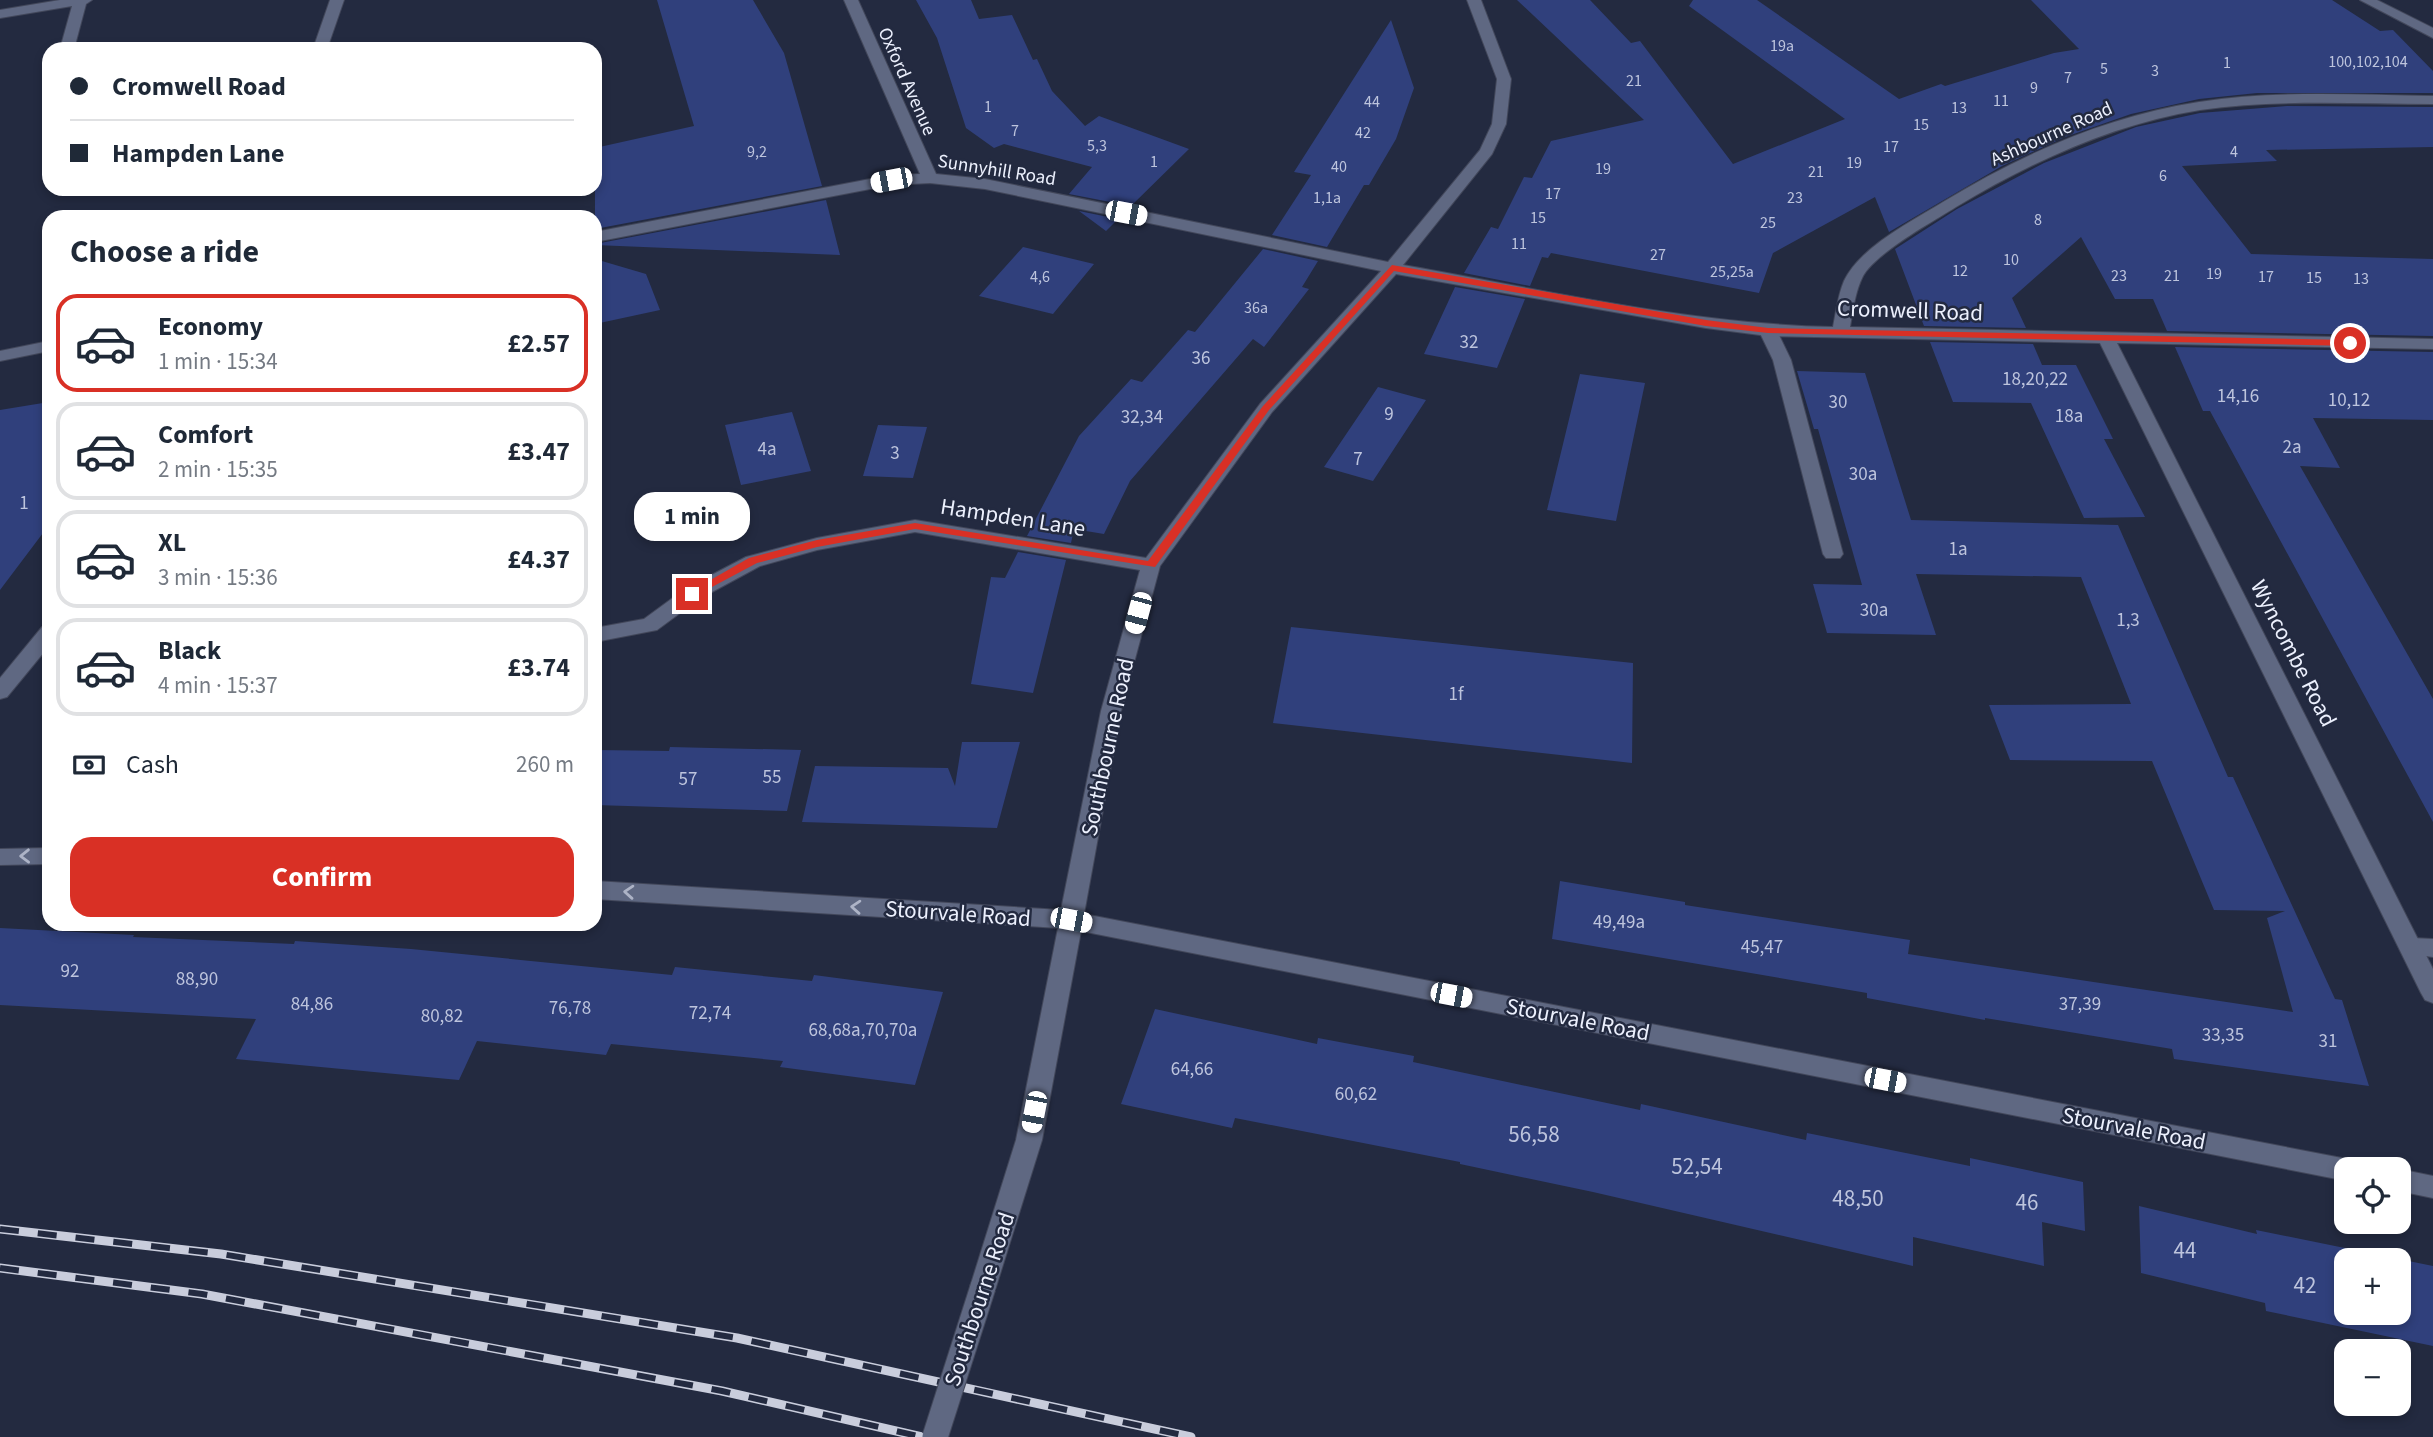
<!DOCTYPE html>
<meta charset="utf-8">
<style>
:root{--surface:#fff;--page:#f6f6f7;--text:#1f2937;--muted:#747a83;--line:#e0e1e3;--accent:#d93025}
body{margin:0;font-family:"Source Sans 3",sans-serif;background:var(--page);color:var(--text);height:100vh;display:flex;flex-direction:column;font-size:26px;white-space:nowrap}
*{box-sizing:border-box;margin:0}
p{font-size:23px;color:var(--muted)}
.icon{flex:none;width:38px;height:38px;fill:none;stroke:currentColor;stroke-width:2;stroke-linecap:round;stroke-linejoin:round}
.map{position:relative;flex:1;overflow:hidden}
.side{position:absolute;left:42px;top:210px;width:560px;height:721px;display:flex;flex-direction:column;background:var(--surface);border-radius:21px;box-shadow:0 4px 10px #0003}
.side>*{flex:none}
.top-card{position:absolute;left:42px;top:42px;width:560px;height:154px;border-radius:21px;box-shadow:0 4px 10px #0003;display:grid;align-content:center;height:154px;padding:0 28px;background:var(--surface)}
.fabs{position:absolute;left:2334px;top:1157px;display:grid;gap:14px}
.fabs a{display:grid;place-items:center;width:77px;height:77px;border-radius:14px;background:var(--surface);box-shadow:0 4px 10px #0003;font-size:35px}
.end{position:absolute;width:32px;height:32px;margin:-16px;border:9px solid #d93025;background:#fff;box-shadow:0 0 0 4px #fff}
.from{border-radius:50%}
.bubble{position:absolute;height:49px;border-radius:21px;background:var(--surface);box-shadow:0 4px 10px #0003;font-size:23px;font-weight:700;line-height:49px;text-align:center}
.car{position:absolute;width:21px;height:42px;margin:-21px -10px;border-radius:9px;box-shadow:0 0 5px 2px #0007;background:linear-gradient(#fff 24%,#345 0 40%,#fff 0 76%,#345 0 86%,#fff 0)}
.top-card b{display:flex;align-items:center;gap:24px;height:66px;font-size:26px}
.top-card b+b{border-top:2px solid var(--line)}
.top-card i{width:18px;height:18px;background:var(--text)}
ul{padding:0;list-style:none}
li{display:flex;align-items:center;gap:21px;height:98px;margin:0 14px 10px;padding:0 14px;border:4px solid var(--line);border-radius:21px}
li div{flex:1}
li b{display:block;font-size:26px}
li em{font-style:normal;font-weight:700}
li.active{border-color:var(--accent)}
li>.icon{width:63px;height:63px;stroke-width:1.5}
h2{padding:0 28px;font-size:32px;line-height:84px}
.pay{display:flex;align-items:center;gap:18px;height:77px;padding:0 28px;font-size:26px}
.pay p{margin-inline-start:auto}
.cta{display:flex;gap:14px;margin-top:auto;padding:14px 28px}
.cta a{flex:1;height:80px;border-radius:21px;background:var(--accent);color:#fff;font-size:28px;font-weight:700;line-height:80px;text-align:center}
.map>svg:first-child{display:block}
</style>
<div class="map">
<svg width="2433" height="1437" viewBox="0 0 2433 1437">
<rect width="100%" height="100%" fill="#232a40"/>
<path fill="#30407c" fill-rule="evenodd" d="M657,0H753L784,53L822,186L595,229V148L694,126Z
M916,0H971L979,19L1012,15L1033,60L1037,59L1052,91L1085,126L1099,116L1189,149L1131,206L1069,194L1092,167L1004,144L994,148L966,128L937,38Z
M1517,0H1590L1631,43L1640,41L1733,164L1845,119L1689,6L1693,0H1757L1899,99L1941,84L1945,86L2054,53L2079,49L2031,0H2332L2380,31L2393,30L2433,71V93H2257L2199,99L2131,114L2065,137L2002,166L1889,232L1875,197L1773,253L1759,293L1551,253L1548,258L1542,257L1530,286L1464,273L1491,227L1498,229L1524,177L1532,178L1551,141L1644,120Z
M1391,20L1414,88L1396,139L1369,185H1364L1327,247L1272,235L1311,175L1294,172Z
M2287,106L2433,107V147L2266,150L2277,161L2182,166L2251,254L2433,259V336L2167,331L2153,299H2115L2081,237L2012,298L2026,328L1924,326L1895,249L1957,209L2044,163L2136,127L2200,113Z
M826,200L840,255L595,245V244Z
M1079,211L1118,219L1106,231Z
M1023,247L1094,264L1053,314L979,296Z
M1263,249L1318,261L1302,287L1309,289L1264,347L1253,339L1130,481L1104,534L1074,529L1071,543L1027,536L1079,436L1131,379L1142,382L1188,330L1195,332Z
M595,259L646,274L660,310L595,324Z
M1455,287L1525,299L1497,368L1424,354Z
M1930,342L2033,344L2042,365H2076L2113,439H2104L2145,517L2084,518L2031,403L1953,402Z
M2175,347L2433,352V420L2313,418L2340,468L2300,466L2433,699V822L2210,411H2203Z
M1797,371L1865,373L1911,520L2118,525L2228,777H2233L2335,999L2342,1000L2369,1086L2174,1059L2172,1049L1985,1018V1020L1867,998V993L1552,939L1560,881L1685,902V905L1910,940L1908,954L2293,1012L2267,918L2285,911L2214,910L2152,761L2010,760L1989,705L2131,704L2081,577L1916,574L1936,635L1827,633L1813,584L1862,585L1818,429H1814Z
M1580,374L1645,383L1616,521L1547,510Z
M1378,387L1426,400L1373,481L1324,467Z
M49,402V525L0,590V410Z
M792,412L811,471L741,485L725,425Z
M878,425L927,427L913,478L863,476Z
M1018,552L1066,560L1033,693L971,684L991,577L1005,578Z
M1291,627L1633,663L1632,763L1273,723Z
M962,742H1020L997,828L802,822L815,766L948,768L955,786Z
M670,747L801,750L787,811L595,805V750L669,751Z
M0,928L134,935L133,937L294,944L295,941L411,949L672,975L675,967L812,981L814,975L943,992L915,1085L780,1067L783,1061L611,1044L606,1055L477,1041L459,1080L236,1059L256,1019L0,1005Z
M1155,1009L1317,1044L1318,1038L1414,1056L1413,1062L1640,1110L1641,1104L1806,1140L1807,1133L1970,1166V1158L2083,1182L2085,1231L2042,1222L2044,1266L1913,1237V1266L1593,1192L1460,1164V1162L1235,1118L1232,1128L1121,1104Z
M2139,1206L2257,1234L2256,1230L2433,1266V1346L2266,1311L2265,1303L2141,1273ZM2347,1260H2399V1312H2347Z"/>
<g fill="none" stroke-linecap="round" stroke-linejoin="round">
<g stroke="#42475a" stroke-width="2">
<path id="lane" d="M330,0H344L327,49H313Z
M1768,326L1777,331L1791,360L1843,554L1840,558H1826L1823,554L1773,360L1759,331Z
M2412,938L2433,939V957L2404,953L2400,947L2404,941Z"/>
</g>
<g stroke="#42475a" stroke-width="2">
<path id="street" d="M60,0H92L86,4L74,49H60L72,6L0,18V10Z
M844,0H858L936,174L985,179L1388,262L1480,150L1492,124L1497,79L1467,0H1481L1511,79L1506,124L1492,154L1403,265C1545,290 1689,324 1833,327C1836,312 1838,295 1844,281C1860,247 1912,221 1943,202C2022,154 2107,116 2199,102C2276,90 2355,95 2433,96V104C2356,104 2277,99 2200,110C2113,124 2031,162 1956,207C1932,222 1876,253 1863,276C1855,292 1853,310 1850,327L2433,339V349L2117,343L2433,969V1003L2425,1000L2421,993L2100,343L1768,336L1706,328L1396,274L1272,412L1160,566L1121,711L1084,914L2347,1159L2356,1162L2359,1169H2347V1181L1081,931L1042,1140L996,1287L992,1296L983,1299L974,1296L970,1287L1016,1140L1058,928L595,899V881L1061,910L1101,711L1140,570L915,532L817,550L760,566L699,599L657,630L595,642V628L644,619L685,589L746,557L817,538L915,520L1146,558L1260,404L1381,271L985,189L930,183L891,185L595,242V232L891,175L920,174Z
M49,341V351L0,361V351Z
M49,625V646L7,697L0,699V678L42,627Z
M49,848V864L0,865V849Z
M2399,1169L2433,1176V1198L2399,1191Z"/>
</g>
<g stroke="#42475a" stroke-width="2">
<path id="secondary" d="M2360,0H2377L2433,28V38Z"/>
</g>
<use href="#lane" fill="#5f6882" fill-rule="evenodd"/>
<use href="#street" fill="#5f6882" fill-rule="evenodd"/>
<use href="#secondary" fill="#5f6882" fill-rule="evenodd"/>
<g stroke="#c9cddc" stroke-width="9">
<path id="rail" d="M0,1229L221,1254L737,1338L1191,1437
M0,1268L202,1294L722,1391L922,1437"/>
</g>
<use href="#rail" stroke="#232a40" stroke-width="6" stroke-dasharray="19" stroke-linecap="butt"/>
<g stroke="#42475a" stroke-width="27" stroke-linecap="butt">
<path id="street-bridge" d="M935,1437L983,1287"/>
</g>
<use href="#street-bridge" stroke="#5f6882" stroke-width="25"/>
</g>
<defs><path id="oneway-chevron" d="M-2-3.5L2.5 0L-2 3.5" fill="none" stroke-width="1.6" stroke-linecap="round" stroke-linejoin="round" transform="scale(1.75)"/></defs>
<g stroke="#adb3c6">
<use href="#oneway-chevron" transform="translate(25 856) rotate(179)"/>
<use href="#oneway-chevron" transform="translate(629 892) rotate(-176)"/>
<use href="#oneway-chevron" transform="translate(856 907) rotate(-176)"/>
</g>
<path fill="#d93025" d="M1392,265L1706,320L1768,328L2350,340L2355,343L2350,346L1768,333L1706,326L1394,271L1269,410L1155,567L915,529L817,547L757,563L695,596L686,594L749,558L817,540L915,523L1148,561L1263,406Z"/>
<g text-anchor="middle" stroke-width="5" stroke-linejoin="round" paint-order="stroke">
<g font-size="16" fill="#bdc4dd">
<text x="1782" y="51">19a</text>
<text x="2368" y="67">100,102,104</text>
<text x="2227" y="68">1</text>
<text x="2104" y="74">5</text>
<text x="2155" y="76">3</text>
<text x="2068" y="83">7</text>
<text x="1634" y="86">21</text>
<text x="2034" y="93">9</text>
<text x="2001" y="106">11</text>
<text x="1372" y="107">44</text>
<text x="988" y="112">1</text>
<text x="1959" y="113">13</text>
<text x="1921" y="130">15</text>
<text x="1015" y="136">7</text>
<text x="1363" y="138">42</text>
<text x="1097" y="151">5,3</text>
<text x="1891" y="152">17</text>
<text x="757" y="157">9,2</text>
<text x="2234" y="157">4</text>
<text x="1154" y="167">1</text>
<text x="1854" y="168">19</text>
<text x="1339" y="172">40</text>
<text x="1603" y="174">19</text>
<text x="1816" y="177">21</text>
<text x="2163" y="181">6</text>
<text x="1553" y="199">17</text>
<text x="1327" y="203">1,1a</text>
<text x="1795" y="203">23</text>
<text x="1538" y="223">15</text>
<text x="2038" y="225">8</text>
<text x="1768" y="228">25</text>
<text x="1519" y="249">11</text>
<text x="1658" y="260">27</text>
<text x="2011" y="265">10</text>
<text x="1960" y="276">12</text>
<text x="1732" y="277">25,25a</text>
<text x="2214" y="279">19</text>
<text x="2119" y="281">23</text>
<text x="2172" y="281">21</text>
<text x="1040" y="282">4,6</text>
<text x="2266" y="282">17</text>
<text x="2314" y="283">15</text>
<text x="2361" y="284">13</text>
<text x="1256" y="313">36a</text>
</g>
<g font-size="19" fill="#ecf0fd" stroke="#232a40">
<text transform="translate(908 81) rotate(66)" y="7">Oxford Avenue</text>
<text transform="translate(2051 133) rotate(-24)" y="7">Ashbourne Road</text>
<text transform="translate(997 169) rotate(9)" y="7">Sunnyhill Road</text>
</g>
<g font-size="19" fill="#bdc4dd">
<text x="1469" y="348">32</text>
<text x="1201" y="364">36</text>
<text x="2035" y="385">18,20,22</text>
<text x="2238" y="402">14,16</text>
<text x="2349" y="406">10,12</text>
<text x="1838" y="408">30</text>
<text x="1389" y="420">9</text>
<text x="2069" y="422">18a</text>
<text x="1142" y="423">32,34</text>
<text x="2292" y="453">2a</text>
<text x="767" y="455">4a</text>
<text x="895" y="459">3</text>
<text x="1358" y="465">7</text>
<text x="1863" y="480">30a</text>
<text x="24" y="509">1</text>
<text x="1958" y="555">1a</text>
<text x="1874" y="616">30a</text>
<text x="2128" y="626">1,3</text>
<text x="1456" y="700">1f</text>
<text x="772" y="783">55</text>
<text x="688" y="785">57</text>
<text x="1619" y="928">49,49a</text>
<text x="1762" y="953">45,47</text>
<text x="70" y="977">92</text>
<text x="197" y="985">88,90</text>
<text x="312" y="1010">84,86</text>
<text x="2080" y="1010">37,39</text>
<text x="570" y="1014">76,78</text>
<text x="710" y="1019">72,74</text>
<text x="442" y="1022">80,82</text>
<text x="863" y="1036">68,68a,70,70a</text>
<text x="2223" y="1041">33,35</text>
<text x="2328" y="1047">31</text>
<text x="1192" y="1075">64,66</text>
<text x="1356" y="1100">60,62</text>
</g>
<g font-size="23" fill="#ecf0fd" stroke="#232a40">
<text transform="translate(1910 310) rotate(2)" y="8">Cromwell Road</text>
<text transform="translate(1013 517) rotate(9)" y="8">Hampden Lane</text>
<text transform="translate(2294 653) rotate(63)" y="8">Wyncombe Road</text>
<text transform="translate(1107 747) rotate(-78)" y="8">Southbourne Road</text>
<text transform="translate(958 913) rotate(4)" y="8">Stourvale Road</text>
<text transform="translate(1578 1019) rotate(11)" y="8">Stourvale Road</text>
<text transform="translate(2134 1128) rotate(11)" y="8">Stourvale Road</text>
<text transform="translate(979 1299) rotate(-72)" y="8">Southbourne Road</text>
</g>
<g font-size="23" fill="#bdc4dd">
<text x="1534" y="1142">56,58</text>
<text x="1697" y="1174">52,54</text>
<text x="1858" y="1206">48,50</text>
<text x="2027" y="1210">46</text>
<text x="2185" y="1258">44</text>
<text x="2305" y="1293">42</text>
</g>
</g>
</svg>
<div class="fabs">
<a><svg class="icon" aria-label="locate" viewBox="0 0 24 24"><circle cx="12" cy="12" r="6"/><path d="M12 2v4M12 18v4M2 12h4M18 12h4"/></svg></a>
<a>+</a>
<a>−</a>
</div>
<i class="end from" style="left:2350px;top:343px"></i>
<i class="end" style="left:692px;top:594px"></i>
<div class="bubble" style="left:634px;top:492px;width:116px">1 min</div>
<i class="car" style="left:891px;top:180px;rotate:259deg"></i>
<i class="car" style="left:1126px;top:213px;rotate:101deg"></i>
<i class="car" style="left:1138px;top:613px;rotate:195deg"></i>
<i class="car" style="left:1071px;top:920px;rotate:101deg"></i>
<i class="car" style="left:1451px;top:995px;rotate:101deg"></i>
<i class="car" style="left:1885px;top:1080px;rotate:101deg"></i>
<i class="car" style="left:1034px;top:1112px;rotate:191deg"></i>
<div class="top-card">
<b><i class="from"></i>Cromwell Road</b>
<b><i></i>Hampden Lane</b>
</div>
<section class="side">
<h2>Choose a ride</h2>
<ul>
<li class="active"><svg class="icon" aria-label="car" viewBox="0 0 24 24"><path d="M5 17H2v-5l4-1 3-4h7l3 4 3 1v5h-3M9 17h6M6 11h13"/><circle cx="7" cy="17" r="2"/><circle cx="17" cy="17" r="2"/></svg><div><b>Economy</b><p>1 min · 15:34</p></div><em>£2.57</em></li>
<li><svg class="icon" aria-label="car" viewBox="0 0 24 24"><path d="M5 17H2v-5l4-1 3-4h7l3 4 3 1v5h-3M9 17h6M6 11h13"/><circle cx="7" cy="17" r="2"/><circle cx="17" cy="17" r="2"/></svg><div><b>Comfort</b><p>2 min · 15:35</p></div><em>£3.47</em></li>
<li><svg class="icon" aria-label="car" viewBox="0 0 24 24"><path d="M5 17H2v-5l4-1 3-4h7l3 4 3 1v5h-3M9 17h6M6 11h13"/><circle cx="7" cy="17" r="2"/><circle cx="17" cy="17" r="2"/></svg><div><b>XL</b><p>3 min · 15:36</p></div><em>£4.37</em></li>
<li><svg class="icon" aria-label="car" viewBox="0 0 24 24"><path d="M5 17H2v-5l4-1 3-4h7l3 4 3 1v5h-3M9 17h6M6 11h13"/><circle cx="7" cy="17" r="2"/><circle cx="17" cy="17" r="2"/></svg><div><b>Black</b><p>4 min · 15:37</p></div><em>£3.74</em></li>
</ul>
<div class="pay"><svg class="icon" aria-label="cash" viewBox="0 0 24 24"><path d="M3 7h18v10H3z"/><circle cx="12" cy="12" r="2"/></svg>Cash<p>260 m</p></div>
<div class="cta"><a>Confirm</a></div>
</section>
</div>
